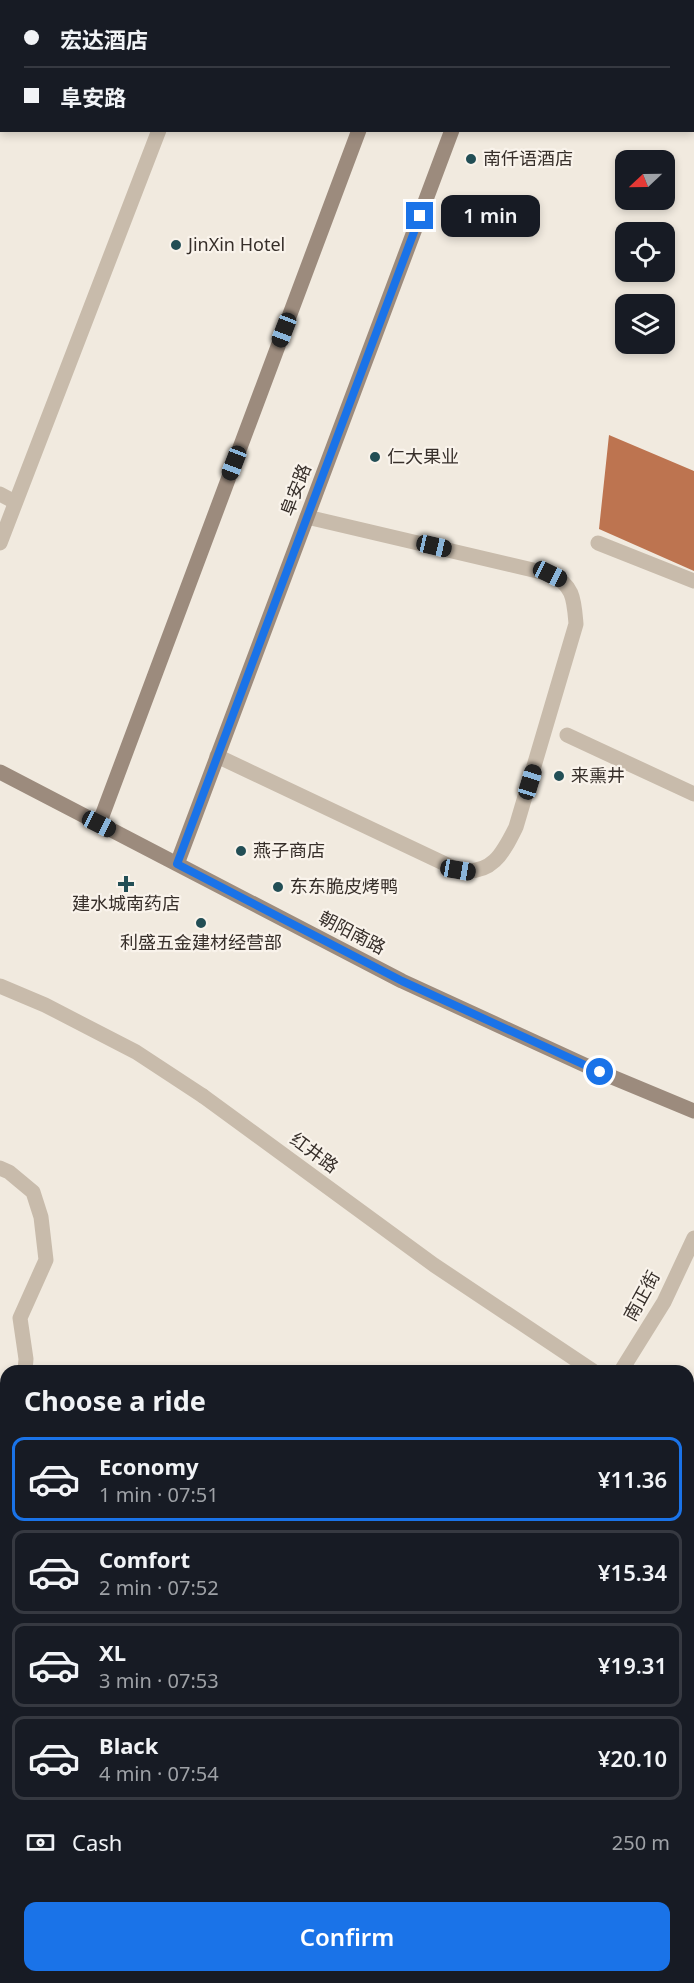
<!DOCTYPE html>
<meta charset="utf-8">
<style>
:root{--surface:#171b24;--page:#20242c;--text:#f1f3f6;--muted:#9ea1a6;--line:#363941;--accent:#1a73e8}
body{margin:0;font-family:"Noto Sans","Noto Sans SC",sans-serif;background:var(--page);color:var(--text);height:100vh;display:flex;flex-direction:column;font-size:22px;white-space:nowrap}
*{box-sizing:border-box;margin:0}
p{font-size:20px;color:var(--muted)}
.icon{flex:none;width:33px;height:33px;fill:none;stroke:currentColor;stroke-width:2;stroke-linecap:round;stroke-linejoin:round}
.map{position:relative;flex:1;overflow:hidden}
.panel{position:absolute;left:0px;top:1365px;width:694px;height:618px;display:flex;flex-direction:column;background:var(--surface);border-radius:18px 18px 0 0;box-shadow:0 3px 9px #0003}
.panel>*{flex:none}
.top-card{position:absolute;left:0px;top:0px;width:694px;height:132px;box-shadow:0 3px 9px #0003;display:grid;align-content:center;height:132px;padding:0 24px;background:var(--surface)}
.needle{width:39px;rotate:248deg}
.buttons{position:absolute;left:615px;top:150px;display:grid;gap:12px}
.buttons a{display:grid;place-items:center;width:60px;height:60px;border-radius:12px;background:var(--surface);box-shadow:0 3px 9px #0003;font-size:30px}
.end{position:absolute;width:27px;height:27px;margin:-14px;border:8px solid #1a73e8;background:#fff;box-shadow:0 0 0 3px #fff}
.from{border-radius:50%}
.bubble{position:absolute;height:42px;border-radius:12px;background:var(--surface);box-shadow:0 3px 9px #0003;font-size:20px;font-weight:600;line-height:42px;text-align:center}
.car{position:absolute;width:18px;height:36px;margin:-18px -9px;border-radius:8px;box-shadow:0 0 4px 2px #0007;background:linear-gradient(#222 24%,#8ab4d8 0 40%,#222 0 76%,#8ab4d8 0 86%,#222 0)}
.top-card b{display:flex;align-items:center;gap:21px;height:57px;font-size:22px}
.top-card b+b{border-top:2px solid var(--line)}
.top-card i{width:15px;height:15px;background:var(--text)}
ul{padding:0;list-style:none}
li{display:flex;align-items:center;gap:18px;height:84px;margin:0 12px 9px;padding:0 12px;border:3px solid var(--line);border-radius:12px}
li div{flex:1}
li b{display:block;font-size:22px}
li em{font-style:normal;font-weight:600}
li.active{border-color:var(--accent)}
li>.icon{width:54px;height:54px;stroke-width:1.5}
h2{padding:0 24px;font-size:27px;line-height:72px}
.pay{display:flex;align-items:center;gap:15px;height:66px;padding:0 24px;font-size:22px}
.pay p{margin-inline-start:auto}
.primary-button{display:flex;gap:12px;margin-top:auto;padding:12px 24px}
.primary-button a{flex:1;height:69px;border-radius:12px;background:var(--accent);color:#fff;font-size:24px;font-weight:600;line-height:69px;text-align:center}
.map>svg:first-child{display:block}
</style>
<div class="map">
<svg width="694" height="1983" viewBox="0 0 694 1983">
<rect width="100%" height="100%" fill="#f1eadf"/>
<path fill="#bd7450" d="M609,435L694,471V571L599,529Z
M691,1609L694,1611V1672L688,1680V1614Z
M688,1703L694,1706V1750L688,1747Z
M694,1788V1820L688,1816V1797Z
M0,1928L6,1933V1977H43L37,1983H0Z"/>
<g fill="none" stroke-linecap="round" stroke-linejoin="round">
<path stroke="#b4a595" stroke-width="4" stroke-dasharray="3 3" stroke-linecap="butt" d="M593,0L599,2
M693,27H694"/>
<path stroke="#c8bbab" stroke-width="15" d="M0,494L15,502
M598,543L694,581
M567,735L694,794
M217,756L458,870C492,876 503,853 516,827L576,624C574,600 574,585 550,574L307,517
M203,1096L434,1265L593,1371
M0,1168L9,1172L33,1192L41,1217L46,1260L20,1318L26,1359L25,1371
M0,1828L6,1833
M229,1977L238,1983"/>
<path stroke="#c8bbab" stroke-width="15" d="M208,2L209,0
M0,543L159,130
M0,986L45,1005L136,1052L203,1096
M621,1371L664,1302L694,1238
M688,1469L694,1473
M267,1983L271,1977"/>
<path stroke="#9c8b7d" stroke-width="15" d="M407,2L408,0
M500,2L501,0
M0,772L402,981L600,1072L694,1111
M99,824L359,130
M177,864L452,130"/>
<g stroke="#372f2a" stroke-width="7">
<path id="rail" d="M634,0L640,2
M693,15H694"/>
</g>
<use href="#rail" stroke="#f9f3eb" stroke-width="4.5" stroke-dasharray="14" stroke-linecap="butt"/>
</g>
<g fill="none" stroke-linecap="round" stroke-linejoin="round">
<path stroke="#1a73e8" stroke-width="8" d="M420,216L177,864L402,981L600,1072"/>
</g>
<g fill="#224e55" stroke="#f9f3eb" stroke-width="2">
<circle cx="471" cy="159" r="6"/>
<circle cx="176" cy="245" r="6"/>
<circle cx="375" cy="457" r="6"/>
<circle cx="559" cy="776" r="6"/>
<circle cx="241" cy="851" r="6"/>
<path d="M123 875h6v6h6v6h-6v6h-6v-6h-6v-6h6z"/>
<circle cx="278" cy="887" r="6"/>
<circle cx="201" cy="923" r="6"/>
</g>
<g text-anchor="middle" stroke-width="4.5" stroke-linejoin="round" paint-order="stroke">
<g font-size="18" fill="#372f2a" stroke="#f9f3eb" text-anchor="start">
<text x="483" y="165">南仟语酒店</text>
<text x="188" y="251">JinXin Hotel</text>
<text x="387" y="463">仁大果业</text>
<text x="571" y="782">来熏井</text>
<text x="253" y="857">燕子商店</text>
<text x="290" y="893">东东脆皮烤鸭</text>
<text x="126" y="910" text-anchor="middle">建水城南药店</text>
<text x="201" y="949" text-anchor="middle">利盛五金建材经营部</text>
</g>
<g font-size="18" fill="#372f2a" stroke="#f9f3eb">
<text transform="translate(296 490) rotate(-69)" y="6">阜安路</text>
<text transform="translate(352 933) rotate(27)" y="6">朝阳南路</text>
<text transform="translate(314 1153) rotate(36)" y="6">红井路</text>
<text transform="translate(642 1296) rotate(-61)" y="6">南正街</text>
</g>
</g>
</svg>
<div class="buttons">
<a><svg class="needle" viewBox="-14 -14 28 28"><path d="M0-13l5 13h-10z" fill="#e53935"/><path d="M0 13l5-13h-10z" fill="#9ea1a6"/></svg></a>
<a><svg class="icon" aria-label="locate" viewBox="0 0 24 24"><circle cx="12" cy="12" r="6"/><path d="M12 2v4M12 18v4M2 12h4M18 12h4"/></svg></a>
<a><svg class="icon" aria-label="layers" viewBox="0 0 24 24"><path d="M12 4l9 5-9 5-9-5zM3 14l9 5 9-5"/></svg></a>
</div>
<i class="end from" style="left:600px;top:1072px"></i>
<i class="end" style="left:420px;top:216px"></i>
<div class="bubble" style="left:441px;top:195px;width:99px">1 min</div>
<i class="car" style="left:284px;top:330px;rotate:201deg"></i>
<i class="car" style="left:234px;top:463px;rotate:201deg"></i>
<i class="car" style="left:434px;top:546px;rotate:103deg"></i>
<i class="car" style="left:550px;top:574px;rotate:116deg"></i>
<i class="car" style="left:530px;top:782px;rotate:17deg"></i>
<i class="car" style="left:99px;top:824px;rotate:117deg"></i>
<i class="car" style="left:458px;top:870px;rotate:100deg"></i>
<div class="top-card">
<b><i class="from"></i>宏达酒店</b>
<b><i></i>阜安路</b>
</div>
<section class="panel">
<h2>Choose a ride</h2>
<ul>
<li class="active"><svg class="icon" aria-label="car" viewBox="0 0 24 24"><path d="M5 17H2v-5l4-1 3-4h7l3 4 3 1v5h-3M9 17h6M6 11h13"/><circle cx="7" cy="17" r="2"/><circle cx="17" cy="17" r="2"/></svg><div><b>Economy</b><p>1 min · 07:51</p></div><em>¥11.36</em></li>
<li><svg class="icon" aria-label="car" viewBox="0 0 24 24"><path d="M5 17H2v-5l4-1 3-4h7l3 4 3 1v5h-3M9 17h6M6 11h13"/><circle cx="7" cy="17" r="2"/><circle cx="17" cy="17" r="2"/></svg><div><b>Comfort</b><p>2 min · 07:52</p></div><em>¥15.34</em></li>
<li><svg class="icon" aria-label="car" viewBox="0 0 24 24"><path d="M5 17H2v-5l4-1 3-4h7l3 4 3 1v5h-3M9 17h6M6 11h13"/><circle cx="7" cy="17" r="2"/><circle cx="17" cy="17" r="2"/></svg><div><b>XL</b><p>3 min · 07:53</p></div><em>¥19.31</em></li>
<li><svg class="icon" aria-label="car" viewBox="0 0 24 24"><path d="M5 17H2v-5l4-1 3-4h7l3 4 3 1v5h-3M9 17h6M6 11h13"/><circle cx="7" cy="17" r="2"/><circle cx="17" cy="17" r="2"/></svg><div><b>Black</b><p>4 min · 07:54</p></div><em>¥20.10</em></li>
</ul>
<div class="pay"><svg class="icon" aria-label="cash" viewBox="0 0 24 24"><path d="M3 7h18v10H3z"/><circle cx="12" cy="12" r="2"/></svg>Cash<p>250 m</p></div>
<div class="primary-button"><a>Confirm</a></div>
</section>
</div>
